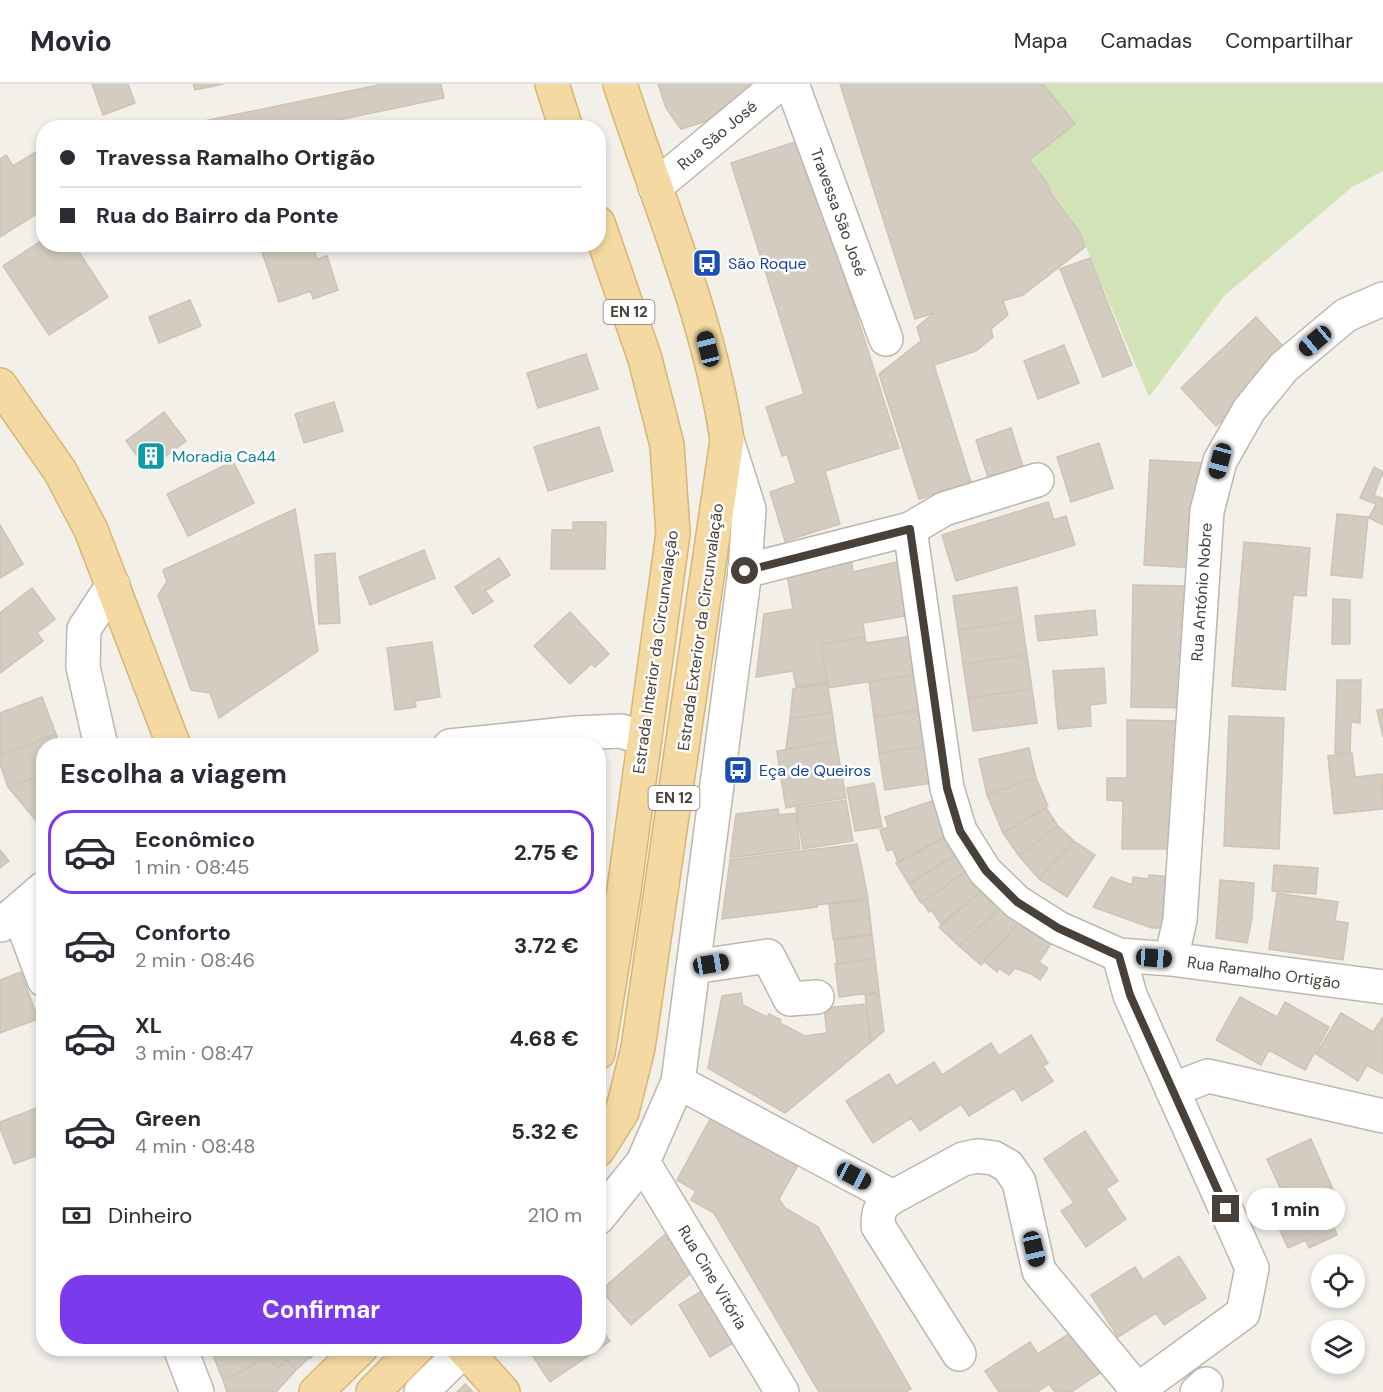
<!DOCTYPE html>
<html lang="pt">
<meta charset="utf-8">
<style>
:root{--surface:#fff;--page:#f2f2f3;--text:#2b2b33;--muted:#7c7c81;--line:#e1e1e2;--accent:#7c3aed}
body{margin:0;font-family:"DM Sans",sans-serif;background:var(--page);color:var(--text);height:100vh;display:flex;flex-direction:column;font-size:22px;white-space:nowrap}
*{box-sizing:border-box;margin:0}
p{font-size:20px;color:var(--muted)}
.icon{flex:none;width:33px;height:33px;fill:none;stroke:currentColor;stroke-width:2;stroke-linecap:round;stroke-linejoin:round}
.map{position:relative;flex:1;overflow:hidden}
.sheet{position:absolute;left:36px;top:654px;width:570px;height:618px;display:flex;flex-direction:column;background:var(--surface);border-radius:24px;box-shadow:0 3px 9px #0003}
.sheet>*{flex:none}
.banner{position:absolute;left:36px;top:36px;width:570px;height:132px;border-radius:24px;box-shadow:0 3px 9px #0003;display:grid;align-content:center;height:132px;padding:0 24px;background:var(--surface)}
.tools{position:absolute;left:1311px;top:1170px;display:grid;gap:12px}
.tools a{display:grid;place-items:center;width:54px;height:54px;border-radius:50%;background:var(--surface);box-shadow:0 3px 9px #0003;font-size:30px}
.end{position:absolute;width:27px;height:27px;margin:-14px;border:8px solid #474139;background:#fff;box-shadow:0 0 0 3px #fff}
.from{border-radius:50%}
.bubble{position:absolute;height:42px;border-radius:21px;background:var(--surface);box-shadow:0 3px 9px #0003;font-size:20px;font-weight:700;line-height:42px;text-align:center}
.car{position:absolute;width:18px;height:36px;margin:-18px -9px;border-radius:8px;box-shadow:0 0 4px 2px #0007;background:linear-gradient(#222 24%,#8ab4d8 0 40%,#222 0 76%,#8ab4d8 0 86%,#222 0)}
.banner b{display:flex;align-items:center;gap:21px;height:57px;font-size:22px}
.banner b+b{border-top:2px solid var(--line)}
.banner i{width:15px;height:15px;background:var(--text)}
ul{padding:0;list-style:none}
li{display:flex;align-items:center;gap:18px;height:84px;margin:0 12px 9px;padding:0 12px;border:3px solid transparent;border-radius:24px}
li div{flex:1}
li b{display:block;font-size:22px}
li em{font-style:normal;font-weight:700}
li.active{border-color:var(--accent)}
li>.icon{width:54px;height:54px;stroke-width:1.5}
h2{padding:0 24px;font-size:27px;line-height:72px}
.pay{display:flex;align-items:center;gap:15px;height:66px;padding:0 24px;font-size:22px}
.pay p{margin-inline-start:auto}
.action{display:flex;gap:12px;margin-top:auto;padding:12px 24px}
.action a{flex:1;height:69px;border-radius:24px;background:var(--accent);color:#fff;font-size:24px;font-weight:700;line-height:69px;text-align:center}
header{display:flex;align-items:center;gap:36px;box-sizing:border-box;height:84px;padding:0 30px;background:var(--surface);border-bottom:2px solid var(--line)}
header strong{font-size:28px}
nav{display:flex;gap:33px;margin-inline-start:auto;font-size:21px}
.map>svg:first-child{display:block}
</style>
<header>
<strong>Movio</strong>
<nav><a>Mapa</a><a>Camadas</a><a>Compartilhar</a></nav>
</header>
<div class="map">
<svg width="1383" height="1308" viewBox="0 0 1383 1308">
<rect width="100%" height="100%" fill="#f3f0ea"/>
<path fill="#d1e3b7" d="M1043,0H1383V87L1352,103L1224,212L1149,313L1080,149L1051,110L1047,99L1029,76L1075,40Z"/>
<path fill="#d4ccc1" stroke="#cec3b5" stroke-width="1.5" d="M92,0H128L135,19L103,31Z
M193,0H224L195,6Z
M383,0H441L444,14L300,44H170Z
M658,0H762L713,35L681,45L666,24Z
M840,0H1043L1075,40L1029,76L1047,99L1051,110L1080,149L1085,163L1023,211L1003,217L1008,231L991,245L993,253L976,267L934,281L971,398L919,415L879,290L921,257L917,243L934,229L915,235Z
M801,56L899,364L825,387L840,440L785,457L770,408L796,399L787,370L782,372L766,323L804,310L731,79Z
M44,63V125L0,153V75L6,71L13,82Z
M44,155V160H74L108,213L49,251L3,182Z
M247,160H289L290,165L304,160H313L317,175L327,172L338,206L313,215L311,207L279,218L260,162L249,166Z
M1090,174L1132,281L1103,293L1060,185Z
M190,216L201,242L159,259L149,233Z
M1256,233L1292,272L1216,342L1181,304Z
M1064,261L1079,299L1038,315L1024,277Z
M586,270L598,305L538,324L527,289Z
M334,318L343,347L304,359L295,330Z
M164,328L186,357L147,386L126,357Z
M599,343L613,387L548,407L534,363Z
M1011,344L1024,386L989,397L976,356Z
M1099,359L1113,404L1071,418L1057,373Z
M1150,376L1203,379L1198,484L1144,481Z
M233,377L254,419L188,452L167,410Z
M1374,383L1383,388L1374,411L1383,415V441L1369,434L1376,420L1360,414Z
M1048,418L1054,436L1066,432L1075,461L956,497L942,451Z
M295,425L318,567L219,634L210,609L191,606L158,511L167,498L163,486Z
M1337,430L1368,433L1362,494L1331,491Z
M573,438H606L605,485H551L552,446H573Z
M0,441L23,480L0,494Z
M1244,458L1310,464L1306,512L1293,511L1285,606L1232,602Z
M424,466L435,494L370,521L359,493Z
M335,469L340,539L319,540L315,471Z
M851,473L853,488L897,478L906,532L863,539L865,553L821,560L827,598L796,603L793,587L756,593L764,530L793,525L786,484Z
M499,474L510,491L485,507L493,517L473,530L455,503Z
M1133,501L1190,502L1188,624L1131,623Z
M1017,503L1022,537L958,546L953,512Z
M32,504L55,535L37,549L43,557L0,589V529Z
M1333,515L1350,516V560H1332Z
M1095,526L1097,551L1038,557L1035,532Z
M570,528L609,570L595,583L591,580L570,600L534,562Z
M1022,537L1027,571L963,580L958,546Z
M912,552L918,590L828,604L821,560L865,553L866,559Z
M432,558L440,613L415,617L416,623L395,626L387,564Z
M1027,571L1032,605L968,614L963,580Z
M1104,584L1106,619L1090,621L1091,642L1058,645L1053,587Z
M916,591L921,626L874,633L869,598Z
M1337,596H1361L1360,639L1351,638L1350,669H1335Z
M827,599L832,628L790,635L793,605Z
M1032,605L1037,639L973,647L968,614Z
M42,613L56,650L0,671V629Z
M1383,625V653L1377,626Z
M921,626L926,662L879,669L874,633Z
M832,628L836,657L786,665L790,635Z
M1229,632L1284,634L1279,765L1224,762Z
M1127,636L1179,637L1177,765H1122L1123,717L1107,716V694H1127Z
M56,650L60,662H44V690L8,703L0,680V671Z
M836,657L841,686L781,695L777,667Z
M926,662L932,699L885,706L879,669Z
M1029,664L1036,694L987,711L979,675Z
M1352,669L1355,693L1382,690L1383,725L1334,730L1328,672Z
M841,686L846,714L786,724L781,695Z
M44,690V746L8,703Z
M1036,694L1048,722L1003,749L987,711Z
M874,699L882,743L855,747L847,704Z
M846,716L853,757L803,765L796,724Z
M935,716L947,752L898,779L893,765L887,767L880,746L888,743L885,733Z
M1046,724L1058,742L1019,772L1003,749Z
M778,725L779,731L796,729L800,765L730,774L736,730Z
M1058,742L1074,757L1039,795L1019,772Z
M947,752L958,769L909,800L896,779Z
M1074,757L1095,771L1067,813L1039,795Z
M857,760L868,814L817,821V823L722,835L730,776Z
M0,766L9,777L0,784Z
M958,769L968,785L921,819L909,800Z
M1274,781L1318,784L1316,810L1272,807Z
M968,786L983,806L941,840L931,826L929,828L922,818Z
M1149,791L1171,793L1164,841L1159,844H1152L1093,823L1111,793L1132,801L1133,793L1149,795Z
M1220,796L1254,799L1252,834L1247,859L1216,854Z
M983,806L999,825L959,862L939,843Z
M1277,809L1338,818L1335,837L1348,839L1343,876L1269,865Z
M868,816L872,850L833,855L829,820Z
M999,825L1019,839L981,881L959,862Z
M1019,839L1051,860L1039,878L1048,884L1040,896L1031,890L1015,884L1009,891L999,884L997,888L984,877Z
M872,851L875,875L837,879L834,856Z
M875,875L879,908L839,913L835,880Z
M21,888L38,935L0,949V896Z
M741,909L743,921L767,933L769,930L781,936L780,939L805,952L827,949L824,924L866,920L870,959L785,1029L708,984L722,912Z
M879,909L884,947L871,958L865,911Z
M1240,913L1277,933L1285,918L1329,943L1305,986L1269,966L1261,981L1216,956Z
M1341,929L1373,948L1383,933V990L1367,981L1358,997L1316,970Z
M1031,951L1048,979L1043,982L1053,997L1022,1017L1014,1004L969,1032L961,1020L920,1047L911,1034L873,1059L846,1017L889,990L896,1002L934,978L942,991L991,959L999,972Z
M44,1021V1069L14,1080L0,1044V1038Z
M714,1028L790,1070L797,1083L779,1115L785,1124L818,1143L911,1305L906,1308H819L714,1129L691,1116L696,1107L677,1096Z
M1085,1047L1118,1097L1106,1105L1126,1135L1086,1163L1061,1127L1074,1119L1044,1075Z
M1311,1055L1335,1110L1322,1116L1337,1151L1309,1164L1306,1156L1288,1164L1273,1131L1289,1124L1267,1075Z
M669,1147L699,1182L631,1241L601,1206Z
M1179,1172L1206,1214L1164,1241L1156,1229L1118,1253L1091,1211L1135,1183L1143,1196Z
M708,1203L740,1255L710,1273L679,1221Z
M598,1241L610,1257L550,1298L530,1268L535,1264H598Z
M1073,1247L1100,1289L1071,1308H1055L1049,1300L1037,1308H999L985,1287L1030,1258L1038,1270Z
M210,1264H302L310,1273L296,1286L286,1275L279,1284L264,1270L252,1282L223,1296Z
M302,1264H319L311,1274Z
M264,1270L279,1284L286,1275L296,1286L276,1308H227L223,1296L252,1282Z
M465,1300L473,1308H457Z"/>
<g fill="none" stroke-linecap="round" stroke-linejoin="round">
<g stroke="#beb7ae" stroke-width="36">
<path id="minor" d="M792,0L886,255
M655,103L779,0
M910,445L947,704L960,747L985,787L1017,818L1058,844L1119,871L1171,875L1383,903
M745,487L910,445L944,425L1037,396
M101,662L83,583L84,545L113,501
M450,662L575,649L621,647L643,654
M18,827L44,896
M1,841L44,804
M1119,871L1130,911L1252,1184L1243,1229L1135,1308
M1171,875L1180,836L1207,427L1220,377L1249,326L1284,283L1346,231L1383,215
M693,883L768,872L790,915L817,913
M678,998L893,1113L963,1075L977,1072L994,1074L1008,1082L1019,1098L1039,1187L1139,1308
M1172,1006L1208,992L1383,1032
M643,1078L782,1308
M893,1113C880,1121 878,1127 878,1142L959,1270
M598,1134L643,1078L678,998L745,487L749,425L727,356
M180,1264L197,1308
M421,1308L466,1264
M1197,1308L1206,1300"/>
</g>
<g stroke="#d8b574" stroke-width="36">
<path id="major" d="M552,0L566,44
M598,139L645,275L667,361L673,449L623,813L598,969
M0,301L60,387L91,446L174,662
M598,1066L622,1028L638,964L727,356C709,233 658,118 620,0
M463,1264L503,1308
M316,1308L361,1264
M373,1308L417,1264"/>
</g>
<use href="#minor" stroke="#fff" stroke-width="33"/>
<use href="#major" stroke="#f4d9a2" stroke-width="33"/>
</g>
<g fill="none" stroke-linecap="round" stroke-linejoin="round">
<path stroke="#474139" stroke-width="8" d="M745,487L910,445L947,704L960,747L986,787L1017,818L1058,844L1119,872L1130,911L1226,1125"/>
</g>
<defs>
<g id="bus-square" transform="scale(1.5)"><rect x="-9" y="-9" width="18" height="18" rx="4" fill="#1a4fb4" stroke="#fff"/><path d="M-5-6H5V4H4V6H2V4H-2V6H-4V4H-5ZM-3.5-4V0h7V-4ZM-3.5 1.2v1.5H-2V1.2ZM2 1.2v1.5H3.5V1.2Z" fill="#fff"/></g>
<g id="building-square" transform="scale(1.5)"><rect x="-9" y="-9" width="18" height="18" rx="4" fill="#0f9aa8" stroke="#fff"/><path d="M-4-6H4V6H1V3H-1V6H-4ZM-2.5-4.3h1.7v1.8h-1.7ZM.8-4.3h1.7v1.8H.8ZM-2.5-1h1.7V.8h-1.7ZM.8-1h1.7V.8H.8Z" fill="#fff"/></g>
</defs>
<g fill-rule="evenodd">
<use href="#bus-square" x="707" y="179"/>
<use href="#building-square" x="151" y="372"/>
<use href="#bus-square" x="738" y="686"/>
</g>
<g text-anchor="middle" stroke-width="5" stroke-linejoin="round" paint-order="stroke">
<g fill="#fff" stroke="#7e7a74" stroke-width="1.5">
<rect x="603.5" y="216" width="51" height="24" rx="4.5"/>
<rect x="648.5" y="702" width="51" height="24" rx="4.5"/>
</g>
<g font-size="15" font-weight="bold" fill="#474139">
<text x="629" y="233">EN 12</text>
<text x="674" y="719">EN 12</text>
</g>
<g font-size="16" fill="#474139" stroke="#fff">
<text transform="translate(717 51) rotate(-40)" y="6">Rua São José</text>
<text transform="translate(839 128) rotate(70)" y="6">Travessa São José</text>
<text transform="translate(1201 508) rotate(-86)" y="6">Rua António Nobre</text>
<text transform="translate(700 543) rotate(-82)" y="6">Estrada Exterior da Circunvalação</text>
<text transform="translate(655 568) rotate(-82)" y="6">Estrada Interior da Circunvalação</text>
<text transform="translate(1264 888) rotate(8)" y="6">Rua Ramalho Ortigão</text>
<text transform="translate(713 1193) rotate(59)" y="6">Rua Cine Vitória</text>
</g>
<g font-size="16" fill="#164399" stroke="#fff" text-anchor="start">
<text x="728" y="185">São Roque</text>
<text x="759" y="692">Eça de Queiros</text>
</g>
<g font-size="16" fill="#0d838f" stroke="#fff" text-anchor="start">
<text x="172" y="378">Moradia Ca44</text>
</g>
</g>
</svg>
<div class="tools">
<a><svg class="icon" aria-label="locate" viewBox="0 0 24 24"><circle cx="12" cy="12" r="6"/><path d="M12 2v4M12 18v4M2 12h4M18 12h4"/></svg></a>
<a><svg class="icon" aria-label="layers" viewBox="0 0 24 24"><path d="M12 4l9 5-9 5-9-5zM3 14l9 5 9-5"/></svg></a>
</div>
<i class="end from" style="left:745px;top:487px"></i>
<i class="end" style="left:1226px;top:1125px"></i>
<div class="bubble" style="left:1246px;top:1104px;width:99px">1 min</div>
<i class="car" style="left:1315px;top:257px;rotate:230deg"></i>
<i class="car" style="left:708px;top:265px;rotate:346deg"></i>
<i class="car" style="left:1220px;top:377px;rotate:195deg"></i>
<i class="car" style="left:1154px;top:874px;rotate:94deg"></i>
<i class="car" style="left:711px;top:880px;rotate:81deg"></i>
<i class="car" style="left:854px;top:1092px;rotate:118deg"></i>
<i class="car" style="left:1034px;top:1165px;rotate:167deg"></i>
<div class="banner">
<b><i class="from"></i>Travessa Ramalho Ortigão</b>
<b><i></i>Rua do Bairro da Ponte</b>
</div>
<section class="sheet">
<h2>Escolha a viagem</h2>
<ul>
<li class="active"><svg class="icon" aria-label="car" viewBox="0 0 24 24"><path d="M5 17H2v-5l4-1 3-4h7l3 4 3 1v5h-3M9 17h6M6 11h13"/><circle cx="7" cy="17" r="2"/><circle cx="17" cy="17" r="2"/></svg><div><b>Econômico</b><p>1 min · 08:45</p></div><em>2.75 €</em></li>
<li><svg class="icon" aria-label="car" viewBox="0 0 24 24"><path d="M5 17H2v-5l4-1 3-4h7l3 4 3 1v5h-3M9 17h6M6 11h13"/><circle cx="7" cy="17" r="2"/><circle cx="17" cy="17" r="2"/></svg><div><b>Conforto</b><p>2 min · 08:46</p></div><em>3.72 €</em></li>
<li><svg class="icon" aria-label="car" viewBox="0 0 24 24"><path d="M5 17H2v-5l4-1 3-4h7l3 4 3 1v5h-3M9 17h6M6 11h13"/><circle cx="7" cy="17" r="2"/><circle cx="17" cy="17" r="2"/></svg><div><b>XL</b><p>3 min · 08:47</p></div><em>4.68 €</em></li>
<li><svg class="icon" aria-label="car" viewBox="0 0 24 24"><path d="M5 17H2v-5l4-1 3-4h7l3 4 3 1v5h-3M9 17h6M6 11h13"/><circle cx="7" cy="17" r="2"/><circle cx="17" cy="17" r="2"/></svg><div><b>Green</b><p>4 min · 08:48</p></div><em>5.32 €</em></li>
</ul>
<div class="pay"><svg class="icon" aria-label="cash" viewBox="0 0 24 24"><path d="M3 7h18v10H3z"/><circle cx="12" cy="12" r="2"/></svg>Dinheiro<p>210 m</p></div>
<div class="action"><a>Confirmar</a></div>
</section>
</div>
